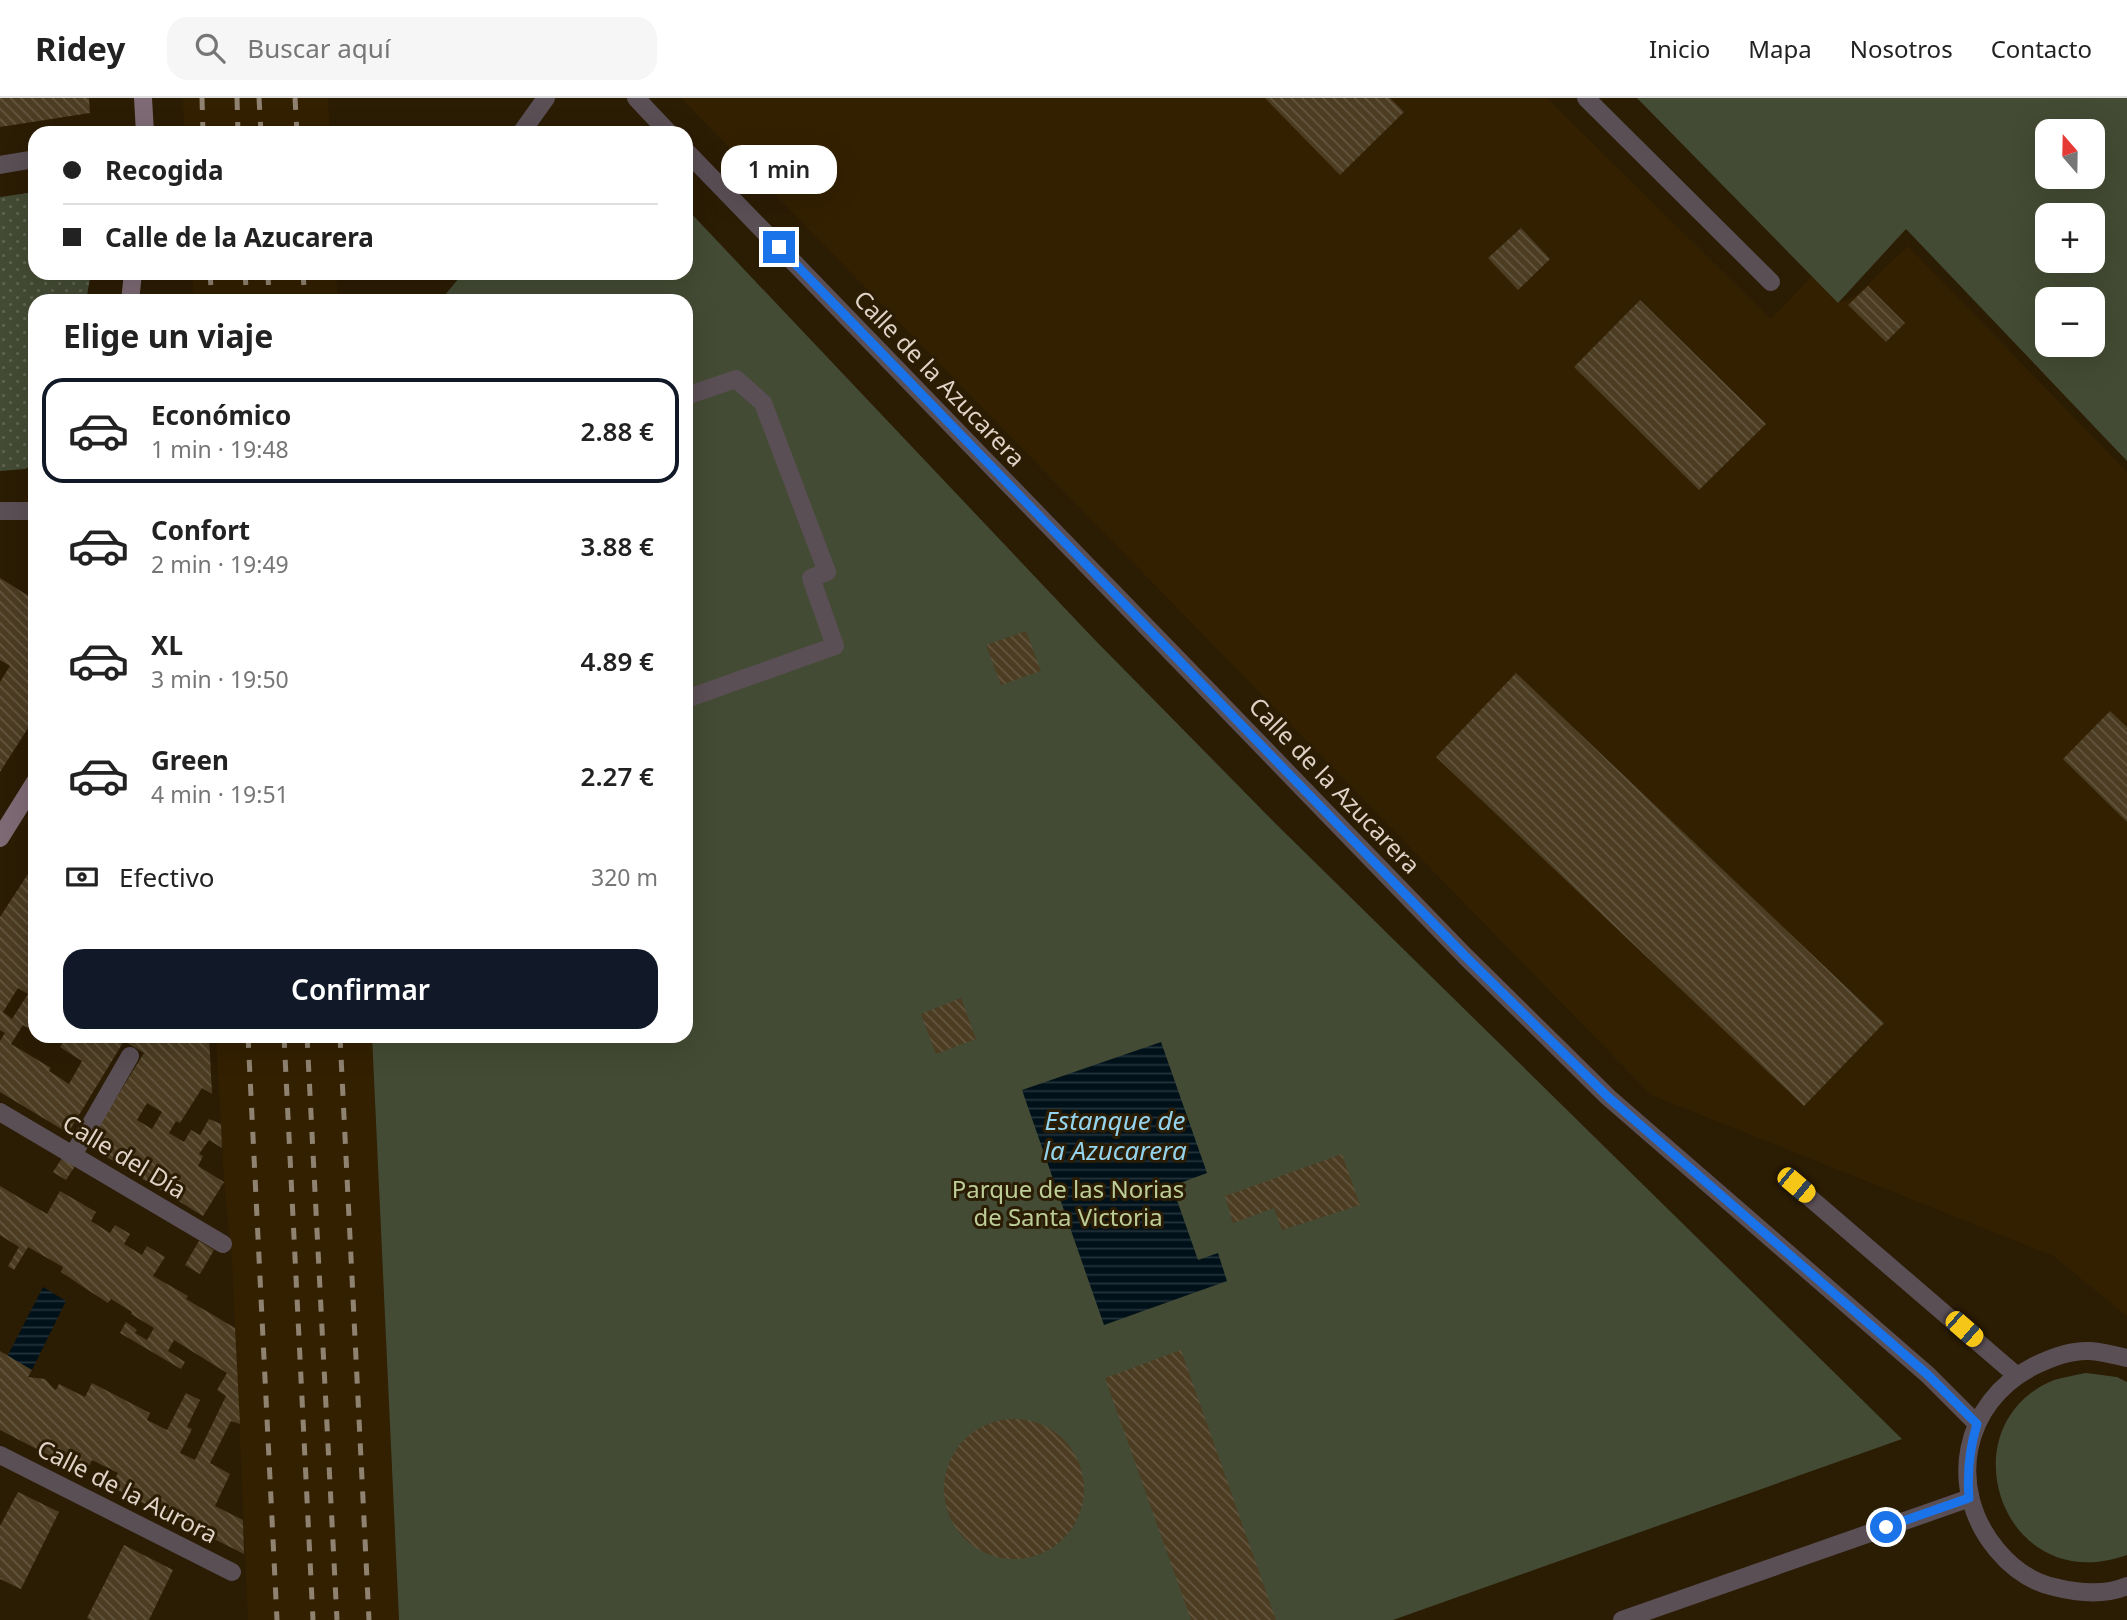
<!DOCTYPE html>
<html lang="es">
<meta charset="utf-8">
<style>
:root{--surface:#fff;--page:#f6f6f6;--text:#222;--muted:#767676;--line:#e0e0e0;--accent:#111827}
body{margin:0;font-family:"Noto Sans",sans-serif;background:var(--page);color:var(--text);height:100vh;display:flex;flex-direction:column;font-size:26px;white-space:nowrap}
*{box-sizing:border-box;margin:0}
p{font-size:23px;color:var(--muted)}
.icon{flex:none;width:38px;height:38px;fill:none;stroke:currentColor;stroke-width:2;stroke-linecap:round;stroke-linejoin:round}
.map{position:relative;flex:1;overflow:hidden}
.panel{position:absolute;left:28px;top:196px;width:665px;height:749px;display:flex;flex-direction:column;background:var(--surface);border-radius:21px;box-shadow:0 7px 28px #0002}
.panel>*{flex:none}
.banner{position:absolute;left:28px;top:28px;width:665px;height:154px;border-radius:21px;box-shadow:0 7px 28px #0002;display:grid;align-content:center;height:154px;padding:0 35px;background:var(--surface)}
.needle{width:46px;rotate:340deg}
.fabs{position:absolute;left:2035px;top:21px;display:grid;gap:14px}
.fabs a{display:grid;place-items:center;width:70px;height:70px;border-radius:14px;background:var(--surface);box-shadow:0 7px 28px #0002;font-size:35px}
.end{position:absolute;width:32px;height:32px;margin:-16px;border:9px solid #1a73e8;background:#fff;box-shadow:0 0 0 4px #fff}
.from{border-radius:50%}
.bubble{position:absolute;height:49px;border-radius:21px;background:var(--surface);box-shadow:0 7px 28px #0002;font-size:23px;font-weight:600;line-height:49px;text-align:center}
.car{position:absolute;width:21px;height:42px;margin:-21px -10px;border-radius:9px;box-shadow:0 0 5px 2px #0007;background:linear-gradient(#f5c518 24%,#345 0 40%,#f5c518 0 76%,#345 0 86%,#f5c518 0)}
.banner b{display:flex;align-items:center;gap:24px;height:66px;font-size:26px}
.banner b+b{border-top:2px solid var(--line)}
.banner i{width:18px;height:18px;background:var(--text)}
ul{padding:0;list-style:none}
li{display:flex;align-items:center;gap:21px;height:105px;margin:0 14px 10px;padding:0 21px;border:4px solid transparent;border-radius:21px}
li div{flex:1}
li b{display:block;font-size:26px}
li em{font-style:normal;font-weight:600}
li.on{border-color:var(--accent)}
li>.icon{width:63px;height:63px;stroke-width:1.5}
h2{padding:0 35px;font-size:32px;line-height:84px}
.pay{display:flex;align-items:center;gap:18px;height:77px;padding:0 35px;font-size:26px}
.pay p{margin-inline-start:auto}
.primary-button{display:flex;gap:14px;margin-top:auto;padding:14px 35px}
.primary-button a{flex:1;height:80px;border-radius:21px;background:var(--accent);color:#fff;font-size:28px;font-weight:600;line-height:80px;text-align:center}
header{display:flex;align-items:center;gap:42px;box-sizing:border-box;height:98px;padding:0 35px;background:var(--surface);border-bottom:2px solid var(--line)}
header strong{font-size:33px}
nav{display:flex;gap:38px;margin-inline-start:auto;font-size:24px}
.search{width:490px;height:63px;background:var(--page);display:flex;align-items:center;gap:18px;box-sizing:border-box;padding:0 24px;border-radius:21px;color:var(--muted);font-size:26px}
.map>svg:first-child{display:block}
</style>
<header>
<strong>Ridey</strong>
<div class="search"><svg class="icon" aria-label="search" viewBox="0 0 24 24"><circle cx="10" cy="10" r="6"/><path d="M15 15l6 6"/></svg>Buscar aquí</div>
<nav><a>Inicio</a><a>Mapa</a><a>Nosotros</a><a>Contacto</a></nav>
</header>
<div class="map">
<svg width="2127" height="1522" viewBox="0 0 2127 1522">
<defs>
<pattern id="garden-dots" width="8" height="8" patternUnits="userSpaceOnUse" patternTransform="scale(1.75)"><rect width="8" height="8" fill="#444b34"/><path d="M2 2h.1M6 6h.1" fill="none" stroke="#5f6450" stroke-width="1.8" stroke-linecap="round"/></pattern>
<pattern id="water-rules" width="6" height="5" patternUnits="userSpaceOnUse" patternTransform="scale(1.75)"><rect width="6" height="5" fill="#00111a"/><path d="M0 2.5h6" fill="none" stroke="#25333a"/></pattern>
<pattern id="building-back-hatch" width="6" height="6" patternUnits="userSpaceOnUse" patternTransform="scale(1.75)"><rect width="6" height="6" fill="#4b3c22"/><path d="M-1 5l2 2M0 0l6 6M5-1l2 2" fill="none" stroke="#645741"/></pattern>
</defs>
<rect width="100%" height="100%" fill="#2b1c04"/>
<path fill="#332001" d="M183,0H328L330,35H184Z
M681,0H1547L1771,221L1812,178L1838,205L1854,199L1908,148L2127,374V1218L2053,1158L1651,997Z
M192,175H336L338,203H194Z
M216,938H372L399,1522H248L232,1163L224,1084Z"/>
<path fill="#444b34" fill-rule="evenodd" d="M1637,0H2127V363L1906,131L1838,205ZM2093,33V79H2048V33ZM2048,117H2093V163H2048ZM2093,201V247H2048V201Z
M686,110L1093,540L1277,727L1902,1341L1393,1522H399L372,938H686V203H440L463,175H686Z
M2086,1275L2117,1279L2127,1284V1457C2002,1502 1944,1327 2054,1282C2064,1279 2076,1277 2086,1275Z"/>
<path fill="url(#garden-dots)" d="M35,94V175H91L86,203H35V366L25,371L0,373V99Z"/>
<path fill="url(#water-rules)" d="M1161,944L1207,1075L1172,1088L1198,1162L1218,1155L1227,1183L1104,1227L1022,992Z
M43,1189L66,1203L32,1272L7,1259Z"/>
<path fill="url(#building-back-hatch)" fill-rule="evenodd" d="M0,0H89L90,15L0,29Z
M1265,0H1390L1404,14L1340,77Z
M1521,130L1550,161L1518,192L1488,160Z
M1868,188L1905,225L1886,244L1848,207Z
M1640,202L1766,326L1699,392L1574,269Z
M0,480L35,502V619L0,674V584L10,568L0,562Z
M1026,533L1041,573L1001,587L986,547Z
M1516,575L1884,925L1804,1008L1436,659Z
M2110,613L2127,629V724L2063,661Z
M35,765V934L23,927L11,946L51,970L49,973L69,986L82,963L60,949L67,938H209L212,996L202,990L180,1025L176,1023L169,1035L184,1044L191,1032L200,1037L209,1021L221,1026L222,1050L209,1042L199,1056L203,1058L198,1068L224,1084L203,1118L87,1047L144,955L124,943L68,1035L0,994V943L5,935L0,932V819ZM18,890L28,896L12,921L3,914ZM147,1005L162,1014L152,1031L137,1022Z
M961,900L976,941L936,956L921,916Z
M1342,1056L1360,1107L1282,1132L1274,1110L1233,1125L1225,1098Z
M62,1060L75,1068L66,1082L53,1074Z
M0,1088L47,1116L60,1093L96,1114L91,1123L110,1135L115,1127L130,1136L124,1146L142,1157L147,1148L165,1159L153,1178L188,1198L186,1201L235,1230L240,1326L231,1323L210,1365L230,1376L215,1408L243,1422L244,1456L111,1389L118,1375L92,1362L85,1376L73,1370L76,1365L56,1354L54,1360L0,1332V1253L32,1272L28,1279L45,1281L54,1291L56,1292L59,1286L85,1299L92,1285L150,1315L147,1322L167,1332L186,1295L200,1302L187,1329L192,1331L180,1355L195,1362L226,1298L217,1292L227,1275L174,1242L168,1253L185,1264L181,1271L120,1235L126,1224L137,1232L135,1235L147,1242L154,1230L131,1216L132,1214L111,1201L108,1205L94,1196L61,1174L63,1169L28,1149L14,1172L8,1168L19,1149L0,1137Z
M199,1143L214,1152L200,1176L185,1167Z
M1181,1252L1276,1522H1191L1105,1280Z
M944 1391a70 70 0 1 1 140 0a70 70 0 1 1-140 0Z
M18,1394L59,1414L21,1491L0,1481V1428Z
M124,1447L173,1472L149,1522H91L87,1520Z"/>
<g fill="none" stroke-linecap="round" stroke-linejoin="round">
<path stroke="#5b4f56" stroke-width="18" d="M1795,1087L2016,1277"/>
<path stroke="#5b4f56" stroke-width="18" d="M636,0L669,35
M1586,0L1771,184
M521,35L546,0
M686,53L1465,858L1608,999L1928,1277L1977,1326
M0,67L35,61
M686,298L736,281L763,305L827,474L811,480L835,548L686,601
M0,413H35
M0,1014L223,1146
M73,1057L130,958
M2127,1260C2115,1257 2102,1254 2090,1253C2072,1252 2050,1260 2034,1268C1962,1304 1946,1391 1997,1452C2012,1470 2032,1484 2054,1489C2078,1495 2104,1498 2127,1488
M0,1357L232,1474
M1622,1522L1970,1400"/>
<path stroke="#7d6a75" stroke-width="18" d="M143,0L145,35
M130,203L133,175
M0,740L35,684"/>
<path stroke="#8f8270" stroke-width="5" stroke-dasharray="12 12" stroke-linecap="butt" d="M202,0L203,35
M237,0L238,35
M259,0L261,35
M295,0L297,35
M210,175L212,203
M245,175L247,203
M268,175L269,203
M303,175L305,203
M248,938L277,1522
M284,938L313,1522
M307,938L337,1522
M340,938L369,1522"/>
</g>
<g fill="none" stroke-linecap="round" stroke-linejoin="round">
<path stroke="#1a73e8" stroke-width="9" d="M779,149L1465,858L1608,999L1928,1277L1977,1326C1969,1352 1967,1374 1969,1400L1886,1429"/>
</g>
<g text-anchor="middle" stroke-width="6" stroke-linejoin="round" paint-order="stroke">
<g font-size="24" fill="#ded3c6" stroke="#2b1c04">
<text transform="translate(939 281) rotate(46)" y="8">Calle de la Azucarera</text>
<text transform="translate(1334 688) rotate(46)" y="8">Calle de la Azucarera</text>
<text transform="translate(124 1059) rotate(31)" y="8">Calle del Día</text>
<text transform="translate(127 1394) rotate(27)" y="8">Calle de la Aurora</text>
</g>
<g font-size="24" fill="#bccd98" stroke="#2b1c04">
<text x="1068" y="1100">Parque de las Norias<tspan x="1068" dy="28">de Santa Victoria</tspan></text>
</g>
<g font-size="26" font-style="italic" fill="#93d3ed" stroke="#2b1c04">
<text x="1115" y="1032">Estanque de<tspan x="1115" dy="30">la Azucarera</tspan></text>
</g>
</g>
</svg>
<div class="fabs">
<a><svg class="needle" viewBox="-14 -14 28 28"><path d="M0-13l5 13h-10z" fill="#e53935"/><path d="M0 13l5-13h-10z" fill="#767676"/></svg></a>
<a>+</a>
<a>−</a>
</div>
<i class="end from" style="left:1886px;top:1429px"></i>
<i class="end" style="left:779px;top:149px"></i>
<div class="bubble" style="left:721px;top:47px;width:116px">1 min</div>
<i class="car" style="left:1796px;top:1087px;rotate:130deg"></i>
<i class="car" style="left:1964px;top:1231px;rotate:131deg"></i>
<div class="banner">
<b><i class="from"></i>Recogida</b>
<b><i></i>Calle de la Azucarera</b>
</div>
<section class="panel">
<h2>Elige un viaje</h2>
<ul>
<li class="on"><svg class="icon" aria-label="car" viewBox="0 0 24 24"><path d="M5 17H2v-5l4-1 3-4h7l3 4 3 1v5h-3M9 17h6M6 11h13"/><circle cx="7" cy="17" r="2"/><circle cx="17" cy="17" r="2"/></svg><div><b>Económico</b><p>1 min · 19:48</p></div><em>2.88 €</em></li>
<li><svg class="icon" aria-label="car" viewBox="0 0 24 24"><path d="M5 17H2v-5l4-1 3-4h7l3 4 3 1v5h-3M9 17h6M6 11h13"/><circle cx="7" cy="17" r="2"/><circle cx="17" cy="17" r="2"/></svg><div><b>Confort</b><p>2 min · 19:49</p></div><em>3.88 €</em></li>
<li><svg class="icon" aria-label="car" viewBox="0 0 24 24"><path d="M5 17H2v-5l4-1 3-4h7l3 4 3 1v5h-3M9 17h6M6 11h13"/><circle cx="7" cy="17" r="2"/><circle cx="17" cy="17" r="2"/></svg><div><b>XL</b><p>3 min · 19:50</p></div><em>4.89 €</em></li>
<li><svg class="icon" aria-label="car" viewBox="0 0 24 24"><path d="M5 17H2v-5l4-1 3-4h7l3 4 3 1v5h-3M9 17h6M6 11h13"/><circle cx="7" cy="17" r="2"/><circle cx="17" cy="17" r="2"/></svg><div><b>Green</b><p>4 min · 19:51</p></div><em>2.27 €</em></li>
</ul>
<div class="pay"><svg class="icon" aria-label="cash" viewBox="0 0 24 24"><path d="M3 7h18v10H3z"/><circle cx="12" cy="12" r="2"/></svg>Efectivo<p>320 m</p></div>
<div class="primary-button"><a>Confirmar</a></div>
</section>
</div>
